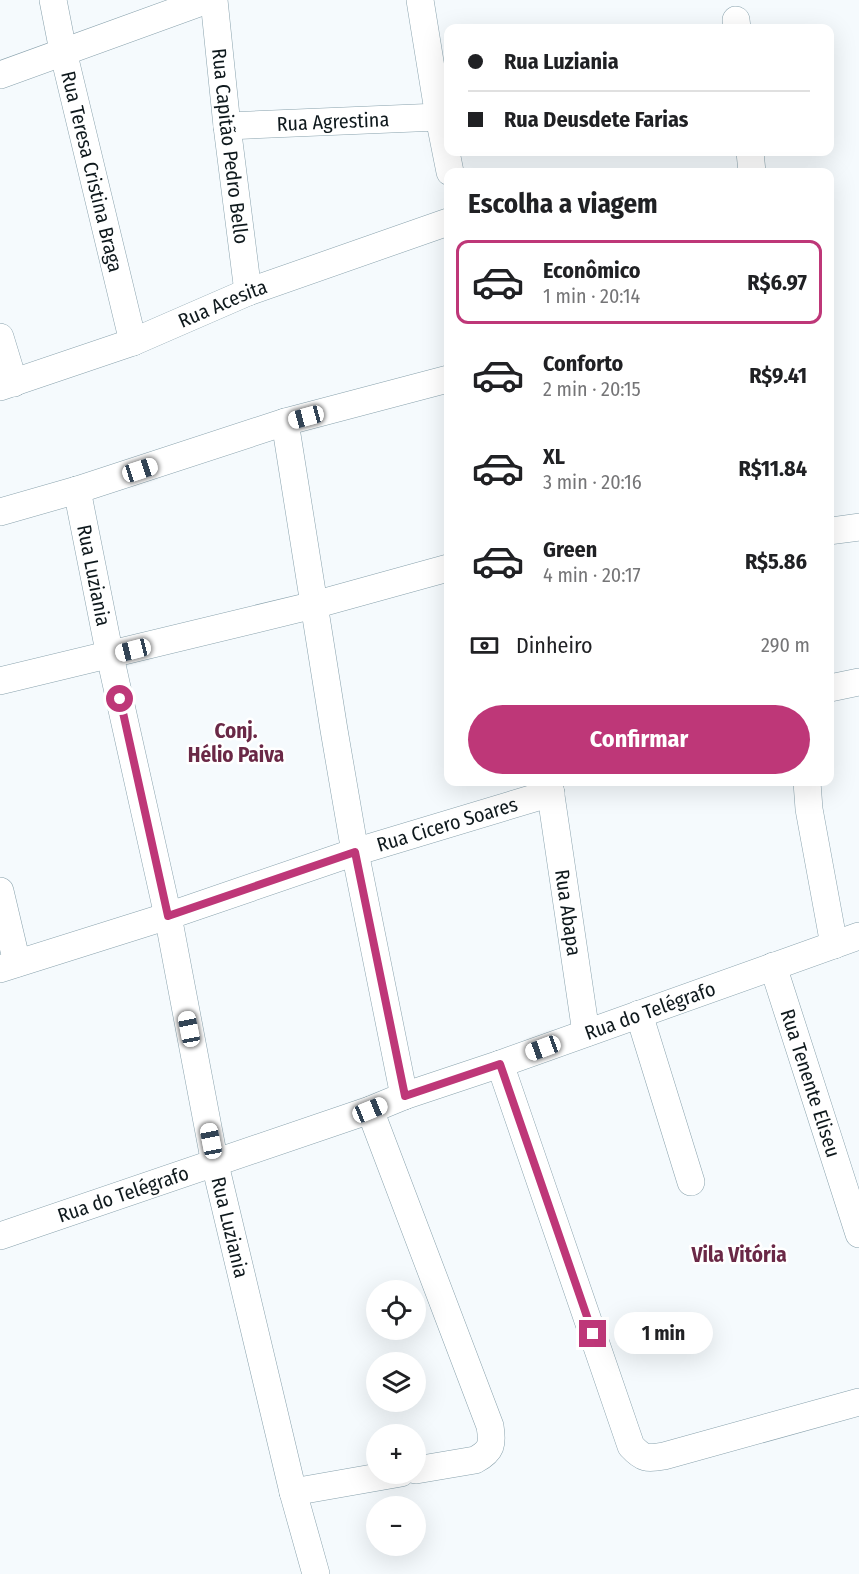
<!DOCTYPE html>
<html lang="pt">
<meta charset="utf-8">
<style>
:root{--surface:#fff;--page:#f6f6f6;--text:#202124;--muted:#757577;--line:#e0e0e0;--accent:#be3778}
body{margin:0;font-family:"Fira Sans Condensed",sans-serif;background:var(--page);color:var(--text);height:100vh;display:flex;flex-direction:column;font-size:22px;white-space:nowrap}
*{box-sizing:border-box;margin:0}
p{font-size:20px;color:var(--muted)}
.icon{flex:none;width:33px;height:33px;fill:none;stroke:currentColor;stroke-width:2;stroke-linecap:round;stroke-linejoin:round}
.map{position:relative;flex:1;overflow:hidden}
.sheet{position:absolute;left:444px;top:168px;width:390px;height:618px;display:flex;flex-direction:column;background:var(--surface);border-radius:12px;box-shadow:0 6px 24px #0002}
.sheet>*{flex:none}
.banner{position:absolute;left:444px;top:24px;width:390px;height:132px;border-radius:12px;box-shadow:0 6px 24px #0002;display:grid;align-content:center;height:132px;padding:0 24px;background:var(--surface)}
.fabs{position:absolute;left:366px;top:1280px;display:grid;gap:12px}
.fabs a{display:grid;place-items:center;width:60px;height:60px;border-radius:50%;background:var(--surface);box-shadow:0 6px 24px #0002;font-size:30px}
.end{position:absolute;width:27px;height:27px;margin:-14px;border:8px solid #be3778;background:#fff;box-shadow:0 0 0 3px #fff}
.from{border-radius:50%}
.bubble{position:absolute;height:42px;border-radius:21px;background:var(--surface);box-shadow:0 6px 24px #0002;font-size:20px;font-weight:700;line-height:42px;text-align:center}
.car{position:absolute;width:18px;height:36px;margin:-18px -9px;border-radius:8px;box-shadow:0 0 4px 2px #0007;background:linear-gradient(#fff 24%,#345 0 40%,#fff 0 76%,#345 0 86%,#fff 0)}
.banner b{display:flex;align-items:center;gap:21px;height:57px;font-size:22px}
.banner b+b{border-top:2px solid var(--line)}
.banner i{width:15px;height:15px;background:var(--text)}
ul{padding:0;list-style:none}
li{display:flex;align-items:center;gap:18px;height:84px;margin:0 12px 9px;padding:0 12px;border:3px solid transparent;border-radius:12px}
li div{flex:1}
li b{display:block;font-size:22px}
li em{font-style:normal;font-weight:700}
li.selected{border-color:var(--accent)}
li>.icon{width:54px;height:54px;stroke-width:1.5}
h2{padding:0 24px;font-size:27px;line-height:72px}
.pay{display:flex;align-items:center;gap:15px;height:66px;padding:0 24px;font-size:22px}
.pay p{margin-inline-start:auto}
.primary-button{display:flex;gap:12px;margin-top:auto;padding:12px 24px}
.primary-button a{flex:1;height:69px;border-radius:36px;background:var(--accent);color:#fff;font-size:24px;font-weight:700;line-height:69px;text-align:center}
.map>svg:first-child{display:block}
</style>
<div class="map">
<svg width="859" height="1574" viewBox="0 0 859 1574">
<rect width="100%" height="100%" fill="#f5fafd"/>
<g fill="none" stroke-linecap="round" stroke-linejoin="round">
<g stroke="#89a2ad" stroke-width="28">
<g id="minor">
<path id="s1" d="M53,0L63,51L133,342"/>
<path id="s2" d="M214,0L227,126L248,292"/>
<path d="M420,0L439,117L450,172"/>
<path d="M736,20L737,28"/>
<path d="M0,75L207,0"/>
<path id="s3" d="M227,126L439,117"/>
<path d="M750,152L752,172"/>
<path d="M0,337L14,383"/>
<path id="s4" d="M0,387L133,342L248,292L448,222"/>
<path d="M285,422L334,730L355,852L404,1096"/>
<path id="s5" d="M77,490L110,656L168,916L215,1164L293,1492L316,1574"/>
<path d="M0,512L77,490L285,422L448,379"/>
<path d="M830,531L859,527"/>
<path d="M0,681L314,605L448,568"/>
<path d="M830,688L859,682"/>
<path id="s6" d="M549,782L586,1033"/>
<path d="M807,782L809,809L834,945"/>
<path d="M0,891L17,963"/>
<path id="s7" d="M773,966L859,1234"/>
<path id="s8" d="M0,969L168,916L355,852L551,793"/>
<path d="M639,1014L691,1182"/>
<path d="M500,1064L631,1446C643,1459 647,1459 664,1456L859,1402"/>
<path d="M370,1110L490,1426C493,1444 492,1451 475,1460L416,1470"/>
<path id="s9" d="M0,1236L370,1110L404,1096L500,1064L859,936"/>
<path d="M293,1492L401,1473"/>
</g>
</g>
<use href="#minor" stroke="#fff" stroke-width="27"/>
</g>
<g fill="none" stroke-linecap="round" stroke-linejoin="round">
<path stroke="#be3778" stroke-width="8" d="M120,699L168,916L355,852L405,1096L500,1064L593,1334"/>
</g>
<g text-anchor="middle" stroke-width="5" stroke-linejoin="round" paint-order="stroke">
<g font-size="20" fill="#0f191d" stroke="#fff">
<text dy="7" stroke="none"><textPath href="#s3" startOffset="106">Rua Agrestina</textPath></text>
<text dy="7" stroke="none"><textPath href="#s2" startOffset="147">Rua Capitão Pedro Bello</textPath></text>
<text dy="7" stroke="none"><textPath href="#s1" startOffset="176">Rua Teresa Cristina Braga</textPath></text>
<text dy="7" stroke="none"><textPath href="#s4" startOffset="238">Rua Acesita</textPath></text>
<text dy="7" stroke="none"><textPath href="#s5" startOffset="87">Rua Luziania</textPath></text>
<text dy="7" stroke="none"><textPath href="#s8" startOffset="470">Rua Cicero Soares</textPath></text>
<text dy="7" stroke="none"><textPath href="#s6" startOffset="132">Rua Abapa</textPath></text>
<text dy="7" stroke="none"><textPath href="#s9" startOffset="688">Rua do Telégrafo</textPath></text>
<text dy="7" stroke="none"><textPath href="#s7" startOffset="123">Rua Tenente Eliseu</textPath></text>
<text dy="7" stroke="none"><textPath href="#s9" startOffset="130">Rua do Telégrafo</textPath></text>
<text dy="7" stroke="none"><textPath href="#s5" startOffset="753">Rua Luziania</textPath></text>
</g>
<g font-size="21" font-weight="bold" fill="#6a2846" stroke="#fff">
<text x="236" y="738">Conj.<tspan x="236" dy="24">Hélio Paiva</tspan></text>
<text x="739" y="1262">Vila Vitória</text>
</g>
</g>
</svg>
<div class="fabs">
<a><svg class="icon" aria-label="locate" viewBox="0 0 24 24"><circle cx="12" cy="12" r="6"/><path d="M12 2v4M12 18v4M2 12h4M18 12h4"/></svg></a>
<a><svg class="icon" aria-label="layers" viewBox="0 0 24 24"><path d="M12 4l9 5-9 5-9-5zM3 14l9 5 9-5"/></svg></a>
<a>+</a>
<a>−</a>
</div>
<i class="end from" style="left:120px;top:699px"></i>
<i class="end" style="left:593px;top:1334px"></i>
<div class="bubble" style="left:614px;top:1312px;width:99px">1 min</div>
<i class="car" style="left:306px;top:417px;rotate:255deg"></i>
<i class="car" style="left:140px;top:470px;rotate:72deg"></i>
<i class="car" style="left:133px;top:650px;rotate:256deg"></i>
<i class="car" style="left:189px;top:1029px;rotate:349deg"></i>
<i class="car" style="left:543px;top:1048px;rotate:250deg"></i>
<i class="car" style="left:370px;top:1110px;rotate:68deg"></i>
<i class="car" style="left:211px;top:1141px;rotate:349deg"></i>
<div class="banner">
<b><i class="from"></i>Rua Luziania</b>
<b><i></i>Rua Deusdete Farias</b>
</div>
<section class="sheet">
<h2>Escolha a viagem</h2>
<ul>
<li class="selected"><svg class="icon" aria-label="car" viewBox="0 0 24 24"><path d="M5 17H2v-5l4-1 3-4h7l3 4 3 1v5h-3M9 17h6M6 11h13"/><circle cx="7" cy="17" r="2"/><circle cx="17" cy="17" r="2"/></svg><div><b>Econômico</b><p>1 min · 20:14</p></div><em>R$6.97</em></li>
<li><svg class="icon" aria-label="car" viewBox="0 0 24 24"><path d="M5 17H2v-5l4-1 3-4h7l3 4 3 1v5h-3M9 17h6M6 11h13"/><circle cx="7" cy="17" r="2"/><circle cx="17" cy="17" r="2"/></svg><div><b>Conforto</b><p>2 min · 20:15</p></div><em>R$9.41</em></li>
<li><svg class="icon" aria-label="car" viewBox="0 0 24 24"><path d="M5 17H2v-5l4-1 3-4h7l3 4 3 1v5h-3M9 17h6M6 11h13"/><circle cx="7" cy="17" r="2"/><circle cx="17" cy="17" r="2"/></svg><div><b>XL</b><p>3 min · 20:16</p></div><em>R$11.84</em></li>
<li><svg class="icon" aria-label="car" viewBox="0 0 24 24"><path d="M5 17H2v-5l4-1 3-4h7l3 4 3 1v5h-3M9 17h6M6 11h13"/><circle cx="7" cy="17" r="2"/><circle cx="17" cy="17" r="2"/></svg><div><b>Green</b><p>4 min · 20:17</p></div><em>R$5.86</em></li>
</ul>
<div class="pay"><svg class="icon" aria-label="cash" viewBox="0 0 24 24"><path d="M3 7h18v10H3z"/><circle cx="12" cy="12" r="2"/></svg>Dinheiro<p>290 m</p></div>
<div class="primary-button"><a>Confirmar</a></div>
</section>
</div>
